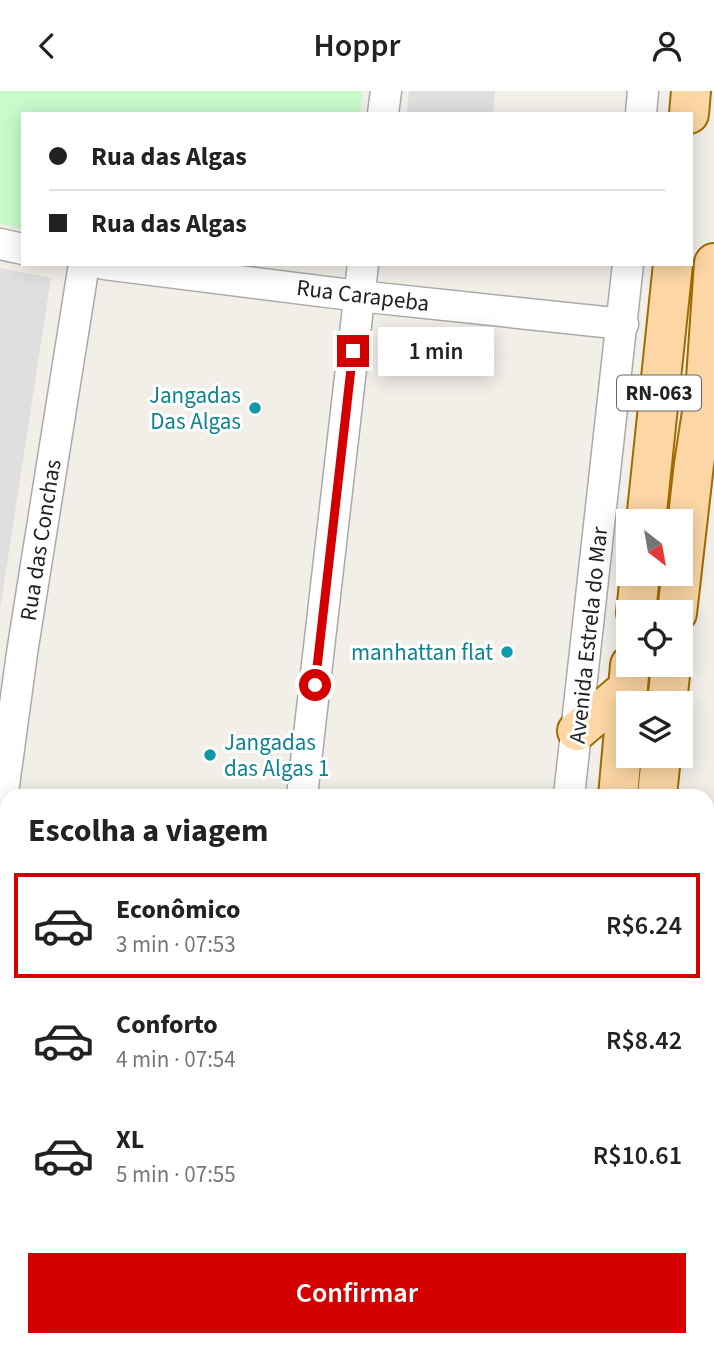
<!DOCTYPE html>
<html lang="pt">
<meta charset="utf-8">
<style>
:root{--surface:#fff;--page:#f2f2f2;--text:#222;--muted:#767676;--line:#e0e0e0;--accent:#d40000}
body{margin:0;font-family:"Source Sans 3",sans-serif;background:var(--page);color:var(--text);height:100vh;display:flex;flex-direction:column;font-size:26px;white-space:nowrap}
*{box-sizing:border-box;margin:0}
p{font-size:23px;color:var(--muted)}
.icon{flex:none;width:38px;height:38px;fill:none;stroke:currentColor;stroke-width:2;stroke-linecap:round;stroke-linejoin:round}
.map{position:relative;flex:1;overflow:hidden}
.details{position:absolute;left:0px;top:698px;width:714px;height:558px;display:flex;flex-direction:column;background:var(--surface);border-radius:21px 21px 0 0;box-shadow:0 4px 18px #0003}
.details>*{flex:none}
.guide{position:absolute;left:21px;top:21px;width:672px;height:154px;border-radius:0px;box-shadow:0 4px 18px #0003;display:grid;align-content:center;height:154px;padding:0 28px;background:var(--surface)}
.needle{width:46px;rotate:149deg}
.fabs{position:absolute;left:616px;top:418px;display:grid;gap:14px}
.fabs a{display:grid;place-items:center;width:77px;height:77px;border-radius:0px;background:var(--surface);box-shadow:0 4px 18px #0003;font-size:35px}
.end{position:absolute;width:32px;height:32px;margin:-16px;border:9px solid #d40000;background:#fff;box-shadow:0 0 0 4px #fff}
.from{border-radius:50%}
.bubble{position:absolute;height:49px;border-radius:0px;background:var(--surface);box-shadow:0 4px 18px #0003;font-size:23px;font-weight:600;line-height:49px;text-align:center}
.guide b{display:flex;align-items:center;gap:24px;height:66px;font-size:26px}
.guide b+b{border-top:2px solid var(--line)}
.guide i{width:18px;height:18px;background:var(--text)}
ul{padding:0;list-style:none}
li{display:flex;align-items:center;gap:21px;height:105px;margin:0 14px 10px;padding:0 14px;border:4px solid transparent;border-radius:0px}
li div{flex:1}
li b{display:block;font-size:26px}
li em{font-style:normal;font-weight:600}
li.current{border-color:var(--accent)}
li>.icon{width:63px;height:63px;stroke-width:1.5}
h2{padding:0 28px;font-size:32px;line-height:84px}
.button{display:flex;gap:14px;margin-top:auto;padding:14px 28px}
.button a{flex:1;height:80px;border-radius:0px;background:var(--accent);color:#fff;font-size:28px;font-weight:600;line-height:80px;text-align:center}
header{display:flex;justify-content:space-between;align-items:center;height:91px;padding:0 28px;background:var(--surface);font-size:32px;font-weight:600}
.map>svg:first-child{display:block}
</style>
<header><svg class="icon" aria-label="back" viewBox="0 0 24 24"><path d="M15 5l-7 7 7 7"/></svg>Hoppr<svg class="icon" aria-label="person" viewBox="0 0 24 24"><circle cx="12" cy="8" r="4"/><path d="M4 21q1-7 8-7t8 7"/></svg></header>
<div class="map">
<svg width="714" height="1255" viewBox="0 0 714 1255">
<rect width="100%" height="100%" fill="#f2efe9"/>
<path fill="#e0dfdf" d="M409,0H495L493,23H407Z
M0,177L51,187L0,519Z"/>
<path fill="#c8facc" d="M0,0H362L360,23H23V137L0,133Z"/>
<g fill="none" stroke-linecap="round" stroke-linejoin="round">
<g stroke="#a9a9a9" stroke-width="33">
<path id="minor" d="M383,23L386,0
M641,23L643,0
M0,153L23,158
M104,173L359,205L623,233
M302,705L363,173
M569,705L628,173
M0,724L22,562L84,173
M707,882L714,821
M0,1051L7,1052
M241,1255V1250
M506,1255V1250
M664,1255L665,1250"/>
</g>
<g stroke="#a06b00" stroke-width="42">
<path id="primary" d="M689,23L691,0
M646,430L673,173
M636,522L640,483
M677,522L694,373L705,302L714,172
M667,612L671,574
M577,640L628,597
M618,705L630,574
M657,705L661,665
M557,1255L558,1250
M596,1255L597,1250"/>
</g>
<use href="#minor" stroke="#fff" stroke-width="30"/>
<use href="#primary" stroke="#fcd6a4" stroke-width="38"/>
</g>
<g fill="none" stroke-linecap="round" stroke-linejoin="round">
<path stroke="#d40000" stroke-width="9" d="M315,594L353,260"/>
</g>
<g fill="#0f9aa8" stroke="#fff" stroke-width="2.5">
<circle cx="255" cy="317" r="7"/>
<circle cx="507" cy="561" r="7"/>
<circle cx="210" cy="664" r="7"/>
</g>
<g text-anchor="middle" stroke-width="6" stroke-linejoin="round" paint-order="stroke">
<rect fill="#fff" stroke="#646464" stroke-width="2" x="617" y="284.5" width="84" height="35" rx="5"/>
<g font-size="21" font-weight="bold" fill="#222">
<text x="659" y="309">RN-063</text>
</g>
<g font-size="23" fill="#222" stroke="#fff">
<text transform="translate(363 204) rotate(7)" y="8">Rua Carapeba</text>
<text transform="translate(40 449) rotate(-81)" y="8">Rua das Conchas</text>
<text transform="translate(588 544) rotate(-84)" y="8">Avenida Estrela do Mar</text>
</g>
<g font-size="23" fill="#0d838f" stroke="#fff" text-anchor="end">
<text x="241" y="312">Jangadas<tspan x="241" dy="26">Das Algas</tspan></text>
<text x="493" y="569">manhattan flat</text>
<text x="224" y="659" text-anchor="start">Jangadas<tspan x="224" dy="26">das Algas 1</tspan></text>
</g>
</g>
</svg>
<div class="fabs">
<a><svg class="needle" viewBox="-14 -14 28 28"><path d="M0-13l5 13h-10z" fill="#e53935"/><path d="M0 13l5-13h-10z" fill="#767676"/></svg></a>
<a><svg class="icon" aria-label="locate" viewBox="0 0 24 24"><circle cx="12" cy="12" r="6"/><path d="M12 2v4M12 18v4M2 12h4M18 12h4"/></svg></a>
<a><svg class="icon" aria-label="layers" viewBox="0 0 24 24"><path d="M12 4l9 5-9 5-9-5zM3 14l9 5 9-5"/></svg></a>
</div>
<i class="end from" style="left:315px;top:594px"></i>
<i class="end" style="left:353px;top:260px"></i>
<div class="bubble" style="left:378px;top:236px;width:116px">1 min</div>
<div class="guide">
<b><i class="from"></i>Rua das Algas</b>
<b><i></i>Rua das Algas</b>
</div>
<section class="details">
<h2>Escolha a viagem</h2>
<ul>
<li class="current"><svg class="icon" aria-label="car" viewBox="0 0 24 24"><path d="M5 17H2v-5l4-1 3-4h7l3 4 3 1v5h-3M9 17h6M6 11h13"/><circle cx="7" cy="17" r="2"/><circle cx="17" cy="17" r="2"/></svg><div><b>Econômico</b><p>3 min · 07:53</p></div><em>R$6.24</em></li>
<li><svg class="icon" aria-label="car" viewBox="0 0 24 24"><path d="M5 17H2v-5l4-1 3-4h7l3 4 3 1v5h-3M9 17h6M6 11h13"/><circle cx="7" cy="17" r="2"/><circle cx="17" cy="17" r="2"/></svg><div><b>Conforto</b><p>4 min · 07:54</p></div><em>R$8.42</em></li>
<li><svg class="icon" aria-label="car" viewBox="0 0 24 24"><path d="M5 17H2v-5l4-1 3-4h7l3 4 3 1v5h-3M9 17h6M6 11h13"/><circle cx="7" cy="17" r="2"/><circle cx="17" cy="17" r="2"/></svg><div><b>XL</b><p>5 min · 07:55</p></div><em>R$10.61</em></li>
</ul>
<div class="button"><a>Confirmar</a></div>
</section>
</div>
